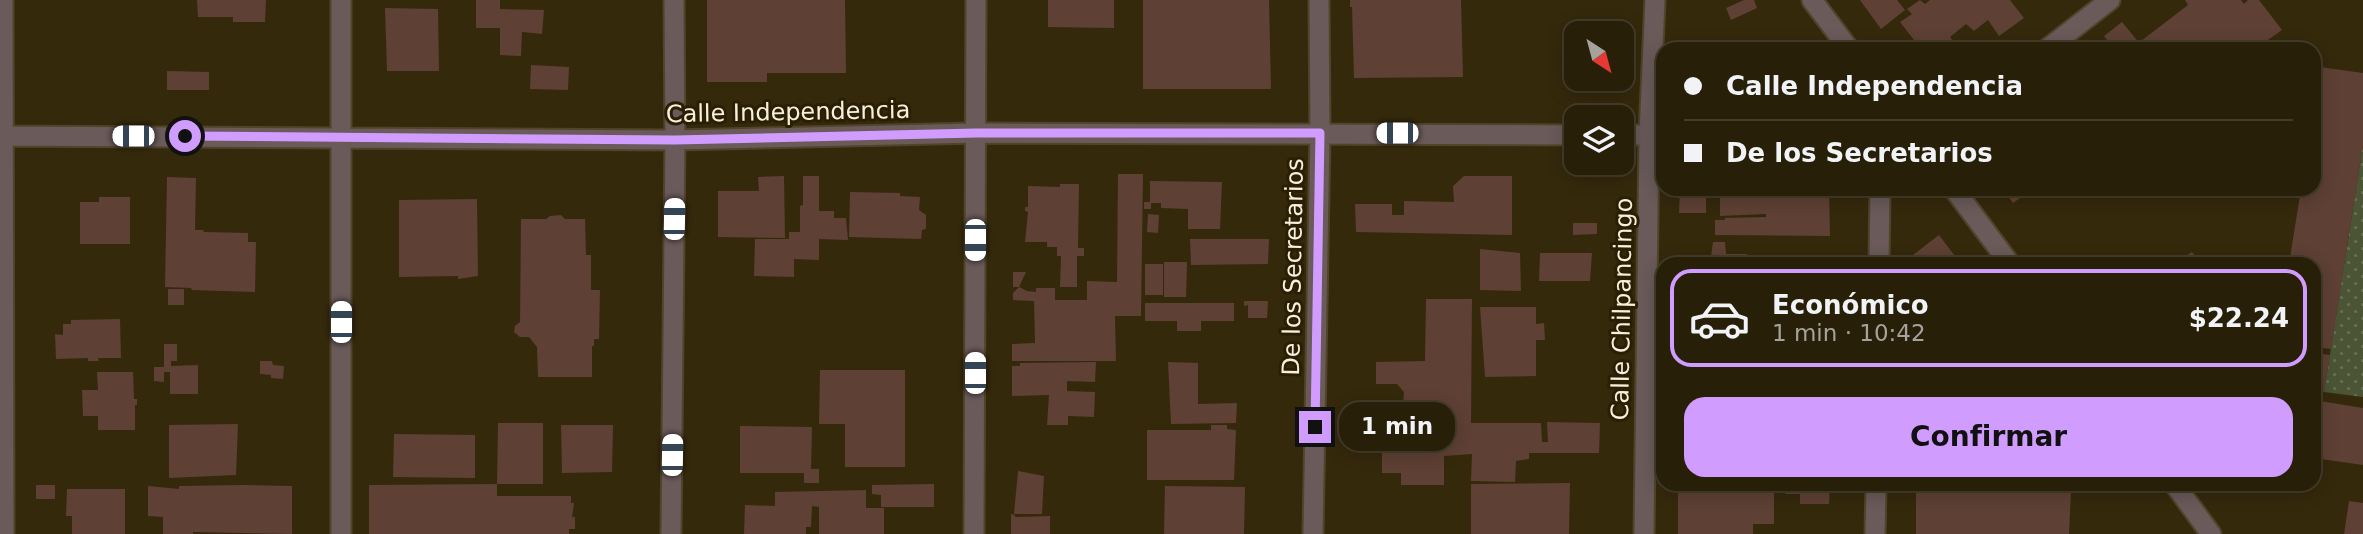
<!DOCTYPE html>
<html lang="es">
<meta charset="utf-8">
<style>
:root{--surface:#281f09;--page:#302712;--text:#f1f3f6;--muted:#a5a29c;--line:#443d2a;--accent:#d09dff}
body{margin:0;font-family:"DejaVu Sans",sans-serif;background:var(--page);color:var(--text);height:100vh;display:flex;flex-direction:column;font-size:26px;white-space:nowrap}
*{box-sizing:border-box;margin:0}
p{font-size:23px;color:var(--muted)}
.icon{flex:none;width:38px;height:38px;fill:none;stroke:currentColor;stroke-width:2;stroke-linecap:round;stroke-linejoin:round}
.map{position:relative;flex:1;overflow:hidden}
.sheet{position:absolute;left:1656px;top:257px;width:665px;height:234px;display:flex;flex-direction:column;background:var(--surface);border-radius:21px;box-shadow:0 4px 18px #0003,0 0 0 2px var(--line)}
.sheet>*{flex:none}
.banner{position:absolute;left:1656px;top:42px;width:665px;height:154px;border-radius:21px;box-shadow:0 4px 18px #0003,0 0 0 2px var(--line);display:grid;align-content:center;height:154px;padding:0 28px;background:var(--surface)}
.needle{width:46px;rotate:144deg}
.fabs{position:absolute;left:1564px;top:21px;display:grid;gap:14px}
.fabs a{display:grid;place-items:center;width:70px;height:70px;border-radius:14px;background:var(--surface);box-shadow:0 4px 18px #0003,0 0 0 2px var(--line);font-size:35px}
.end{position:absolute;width:32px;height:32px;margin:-16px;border:9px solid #d09dff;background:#111;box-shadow:0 0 0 4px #111}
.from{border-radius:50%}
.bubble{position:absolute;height:49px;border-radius:21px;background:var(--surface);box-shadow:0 4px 18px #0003,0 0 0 2px var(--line);font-size:23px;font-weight:700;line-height:49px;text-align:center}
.car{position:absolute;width:21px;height:42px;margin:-21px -10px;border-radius:9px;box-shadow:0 0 5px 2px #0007;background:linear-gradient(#fff 24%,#345 0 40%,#fff 0 76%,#345 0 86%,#fff 0)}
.banner b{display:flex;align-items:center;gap:24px;height:66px;font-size:26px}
.banner b+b{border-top:2px solid var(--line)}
.banner i{width:18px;height:18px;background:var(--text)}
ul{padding:12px 0 0;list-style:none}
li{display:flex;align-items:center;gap:21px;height:98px;margin:0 14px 10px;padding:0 14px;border:4px solid var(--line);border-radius:21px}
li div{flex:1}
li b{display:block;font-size:26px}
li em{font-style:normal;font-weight:700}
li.on{border-color:var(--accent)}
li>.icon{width:63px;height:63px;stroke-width:1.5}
.cta{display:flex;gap:14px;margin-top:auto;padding:14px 28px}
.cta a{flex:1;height:80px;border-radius:21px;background:var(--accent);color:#111;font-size:28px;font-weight:700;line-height:80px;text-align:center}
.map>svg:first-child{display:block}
</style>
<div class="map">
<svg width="2363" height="534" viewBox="0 0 2363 534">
<defs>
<pattern id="park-dots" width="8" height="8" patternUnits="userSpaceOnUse" patternTransform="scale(1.75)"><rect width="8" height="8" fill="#4b5536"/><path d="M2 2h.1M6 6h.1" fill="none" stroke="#666e53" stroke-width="1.8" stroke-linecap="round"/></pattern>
</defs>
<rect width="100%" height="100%" fill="#35290c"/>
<path fill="url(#park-dots)" d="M2363,145V397L2324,392Z"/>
<path fill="#5e4034" d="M197,0H266L265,22H233V17H198Z
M476,0H500V9L544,10L542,34L522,32L521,56L500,55V28H476Z
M707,0H845L846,73H767V82H707Z
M1048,0H1114V28L1048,27Z
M1143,0H1269L1271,89H1143Z
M1350,0H1461L1463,77L1354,78L1352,7H1350Z
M1744,0H1754L1757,8L1731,20L1726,8Z
M1860,0H1897L1905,10L1881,29Z
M1920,0L1925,4L1930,0H2010L2024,18L1999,36L1988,20L1974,31L1966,24L1950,37L1956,45L1950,49H1921L1900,22L1912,14L1907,9Z
M2185,0H2241L2244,4L2248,0H2259L2282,30L2258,47L2256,43L2248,49H2147L2141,41L2188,5Z
M385,8L438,9L439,71H387Z
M2122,22L2140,44L2136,46L2138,49H2114L2104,36Z
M1680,41L1731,42V49H1680Z
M531,65L569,67L568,90L530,89Z
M2320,67L2363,73V145L2331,349L2314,347V264H2289L2301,189H2314V108Z
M167,71L209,72V90H167Z
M1118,174H1143L1141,316H1115L1116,361H1012V344L1035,343L1034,301L1013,300V293L1019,287H1013V272H1026L1019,287L1027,291L1036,292V288H1055V300H1087V281L1117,282Z
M784,176L785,238L718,237V191H759L758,177Z
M803,176H819V211H834V218H846L848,240L819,239V260L794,259V277L754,276L755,239H789V232H800V206L803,205Z
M1464,176H1512V235L1356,232L1355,204H1392V215H1404V201L1454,202L1453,186Z
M167,177L196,178L195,230H203L204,232L248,233V242H256L255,292L192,290L191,288L165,287Z
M1150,181L1222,182L1220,229H1188V209L1161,208V203H1151V209H1144V202H1150Z
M1060,184H1079L1078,248H1084V256H1077V287H1060L1061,256H1057V247H1047V242H1025L1028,212L1025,211V207H1028V186L1060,187Z
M1680,189H1706V213H1679Z
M1712,189H1829L1830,236L1715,235V220H1725V218L1766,217V214L1720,216V196H1713Z
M2003,189H2022L2026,194L2013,203Z
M850,192L900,193V196L920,197L919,210L926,215V229L922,230L921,239L849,237Z
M99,197H130V244H80V202H99Z
M477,199L478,276L458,279V276L399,277V200Z
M1148,214L1159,215L1158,233L1147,232Z
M561,215L565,219H585L586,255H591V290H600L599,339H594V346H592V377H538L537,347L529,337H520L514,332L515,326L520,322L521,219H546L550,216Z
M1573,223H1597V234L1573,235Z
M1939,235L1961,264H1909V258Z
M1190,239H1269L1268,264L1191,265Z
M1713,242H1725L1726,254H1747L1746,264H1710Z
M1480,249L1520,253L1521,291L1480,290Z
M2192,252L2201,264H2175Z
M1540,253H1592L1590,281H1539Z
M1164,262H1187L1186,297H1164Z
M1145,264H1163V295H1145Z
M168,289H184V305H168Z
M1426,299H1472L1471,423H1541L1542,442H1548L1547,422L1600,423L1599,453H1529V459L1516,461L1515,482L1471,481L1472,454L1444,456V485H1401V473H1382V442H1408V435H1424L1425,441L1442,440V423H1398V405H1403L1404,392L1397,384H1376V362L1425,361Z
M1244,301H1268L1267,318H1248V305L1244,306Z
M1145,303H1234V321H1201V331H1177V321H1145Z
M1480,307H1536V324L1544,323L1545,340H1536V376L1485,377Z
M120,319L121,358H98L99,361H88V358L56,359L55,334L63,335V324H71V320Z
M164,344H177V361H171V366L198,365V394H170V372H164V382L154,381V367H164Z
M2314,353L2330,355L2324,392L2314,391Z
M260,361H272L273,365L284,366L283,379L271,378V375L260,374Z
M1096,362L1095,382L1067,381V391L1095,392L1094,417L1068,416V425H1047L1049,395L1012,396V366H1020V363Z
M1168,362L1198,363V404L1237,403L1236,423L1171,424Z
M820,370H905V467H845V424H819Z
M97,372H133L134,399H137V405H135V430H98V416H83L82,390H98Z
M2314,400L2363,408V465L2314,458Z
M498,423H543V484H497Z
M238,424L236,475L169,478V425Z
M561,425H613L612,472L562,473Z
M1211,425H1227V429L1236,430L1234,480H1147V430H1211Z
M740,426L812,427L811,469H819V483H804V473H740Z
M394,434L475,435V478L393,477Z
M1018,471L1044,476L1042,514H1014Z
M1570,483L1569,534H1471V484Z
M497,484V496H571V503H574L572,517H575V529H569V534H369V485Z
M934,484V507H881V495L872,494V485Z
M36,485H55V499H36Z
M243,485L292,486V534L193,532V534H163V517L148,516V486L179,489V486Z
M1678,485H1774V524H1753V534H1678Z
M1785,485H1830L1829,504H1800V494H1785Z
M1916,485H2080L2087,493L2071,492L2069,534H1916Z
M1165,486L1245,487L1244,534H1164Z
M67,489H125V534H72V516H66Z
M866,490V508H884V534H819V507L812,506L811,527H806V534H744L745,505L775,506V492Z
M2349,501L2363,503V534H2344Z
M1011,514L1015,515V517L1050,516V534H1011Z"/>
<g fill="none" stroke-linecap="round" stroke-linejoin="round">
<g stroke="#50452a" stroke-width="23">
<path id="minor" d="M3,0L4,534
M341,0V534
M2047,49L2110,0
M1622,135H1660
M0,136L675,140L976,133L1577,135
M1879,264L1880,189
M671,534L675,140L674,0
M1313,534L1320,133L1319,0
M1644,534L1649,135L1655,0
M1875,534L1876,485"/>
</g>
<g stroke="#50452a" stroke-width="23">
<path id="tertiary" d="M1812,0L1849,49
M1954,189L2010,264
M2175,485L2211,534
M974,534L976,0"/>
</g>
<use href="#minor" stroke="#6a5a5a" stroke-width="19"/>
<use href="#tertiary" stroke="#6a5a5a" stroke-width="19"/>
</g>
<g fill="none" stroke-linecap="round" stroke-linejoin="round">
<path stroke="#d09dff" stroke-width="9" d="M185,136L675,140L976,133H1320L1315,427"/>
</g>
<g text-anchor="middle" stroke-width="6" stroke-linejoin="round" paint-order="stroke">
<g font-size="24" fill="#f7f0df" stroke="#2b1f03">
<text transform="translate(788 112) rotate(-1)" y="8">Calle Independencia</text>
<text transform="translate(1293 267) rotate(-89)" y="8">De los Secretarios</text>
<text transform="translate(1622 309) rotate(-89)" y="8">Calle Chilpancingo</text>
</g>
</g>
</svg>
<div class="fabs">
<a><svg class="needle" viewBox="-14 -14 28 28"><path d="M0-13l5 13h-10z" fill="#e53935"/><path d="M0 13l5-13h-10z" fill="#a5a29c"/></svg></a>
<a><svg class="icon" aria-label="layers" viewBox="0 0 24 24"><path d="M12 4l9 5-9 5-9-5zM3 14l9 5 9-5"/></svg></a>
</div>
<i class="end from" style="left:185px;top:136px"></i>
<i class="end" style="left:1315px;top:427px"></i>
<div class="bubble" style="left:1339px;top:402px;width:116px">1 min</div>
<i class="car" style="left:1397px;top:133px;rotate:270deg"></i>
<i class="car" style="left:133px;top:136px;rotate:270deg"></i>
<i class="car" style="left:674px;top:219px;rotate:1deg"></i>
<i class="car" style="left:975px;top:240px;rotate:180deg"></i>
<i class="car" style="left:341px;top:322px;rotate:0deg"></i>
<i class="car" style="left:975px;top:373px;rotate:0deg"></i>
<i class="car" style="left:672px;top:455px;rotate:1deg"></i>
<div class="banner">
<b><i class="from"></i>Calle Independencia</b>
<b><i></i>De los Secretarios</b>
</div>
<section class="sheet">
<ul>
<li class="on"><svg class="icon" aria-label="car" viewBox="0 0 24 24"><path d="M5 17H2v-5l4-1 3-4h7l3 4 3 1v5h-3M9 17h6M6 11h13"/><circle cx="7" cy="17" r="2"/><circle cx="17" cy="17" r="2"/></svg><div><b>Económico</b><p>1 min · 10:42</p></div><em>$22.24</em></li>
</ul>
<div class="cta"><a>Confirmar</a></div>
</section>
</div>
